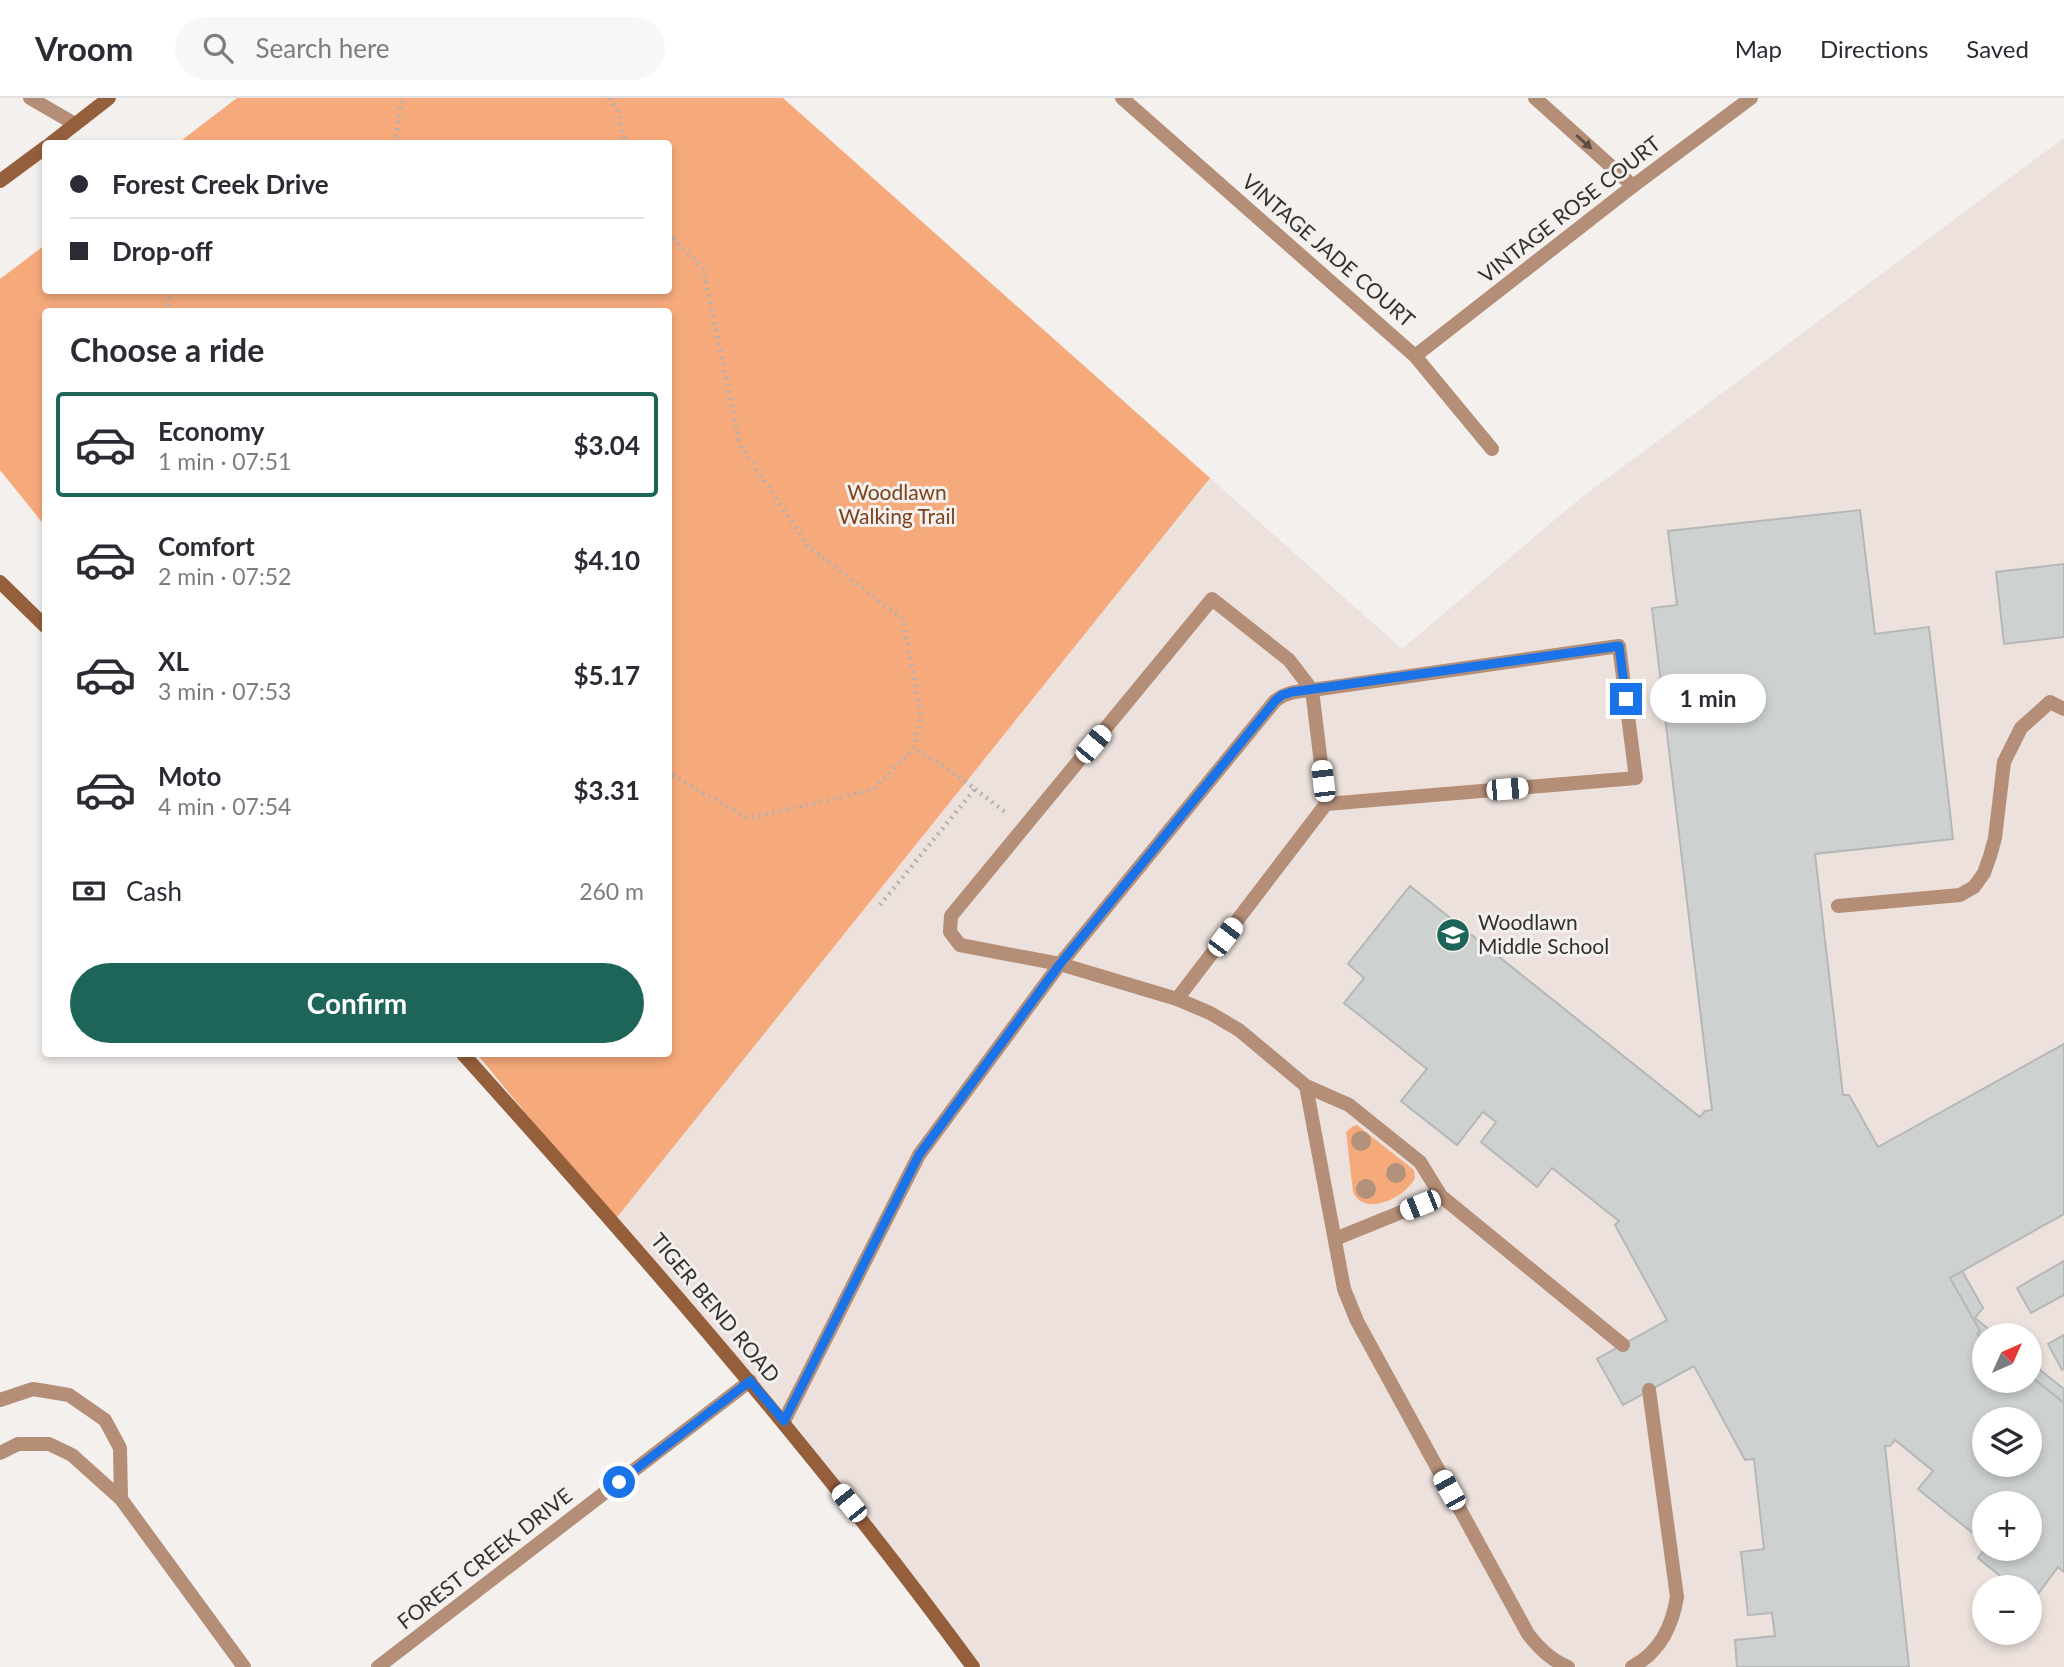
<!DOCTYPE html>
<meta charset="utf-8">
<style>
:root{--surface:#fff;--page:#f7f7f7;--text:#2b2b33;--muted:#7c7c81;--line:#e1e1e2;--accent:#1d6559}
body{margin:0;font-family:Lato,sans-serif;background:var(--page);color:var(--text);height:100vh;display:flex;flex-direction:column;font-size:26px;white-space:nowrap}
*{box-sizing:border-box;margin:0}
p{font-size:23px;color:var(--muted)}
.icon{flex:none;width:38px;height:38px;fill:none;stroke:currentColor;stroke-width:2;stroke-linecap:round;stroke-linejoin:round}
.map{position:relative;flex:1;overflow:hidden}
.drawer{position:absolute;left:42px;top:210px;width:630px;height:749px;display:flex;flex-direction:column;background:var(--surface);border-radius:7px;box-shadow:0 4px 10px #0003}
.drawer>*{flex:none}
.top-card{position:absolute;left:42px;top:42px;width:630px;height:154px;border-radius:7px;box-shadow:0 4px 10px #0003;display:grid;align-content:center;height:154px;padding:0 28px;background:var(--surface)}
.needle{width:46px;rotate:45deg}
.fabs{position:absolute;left:1972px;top:1225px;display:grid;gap:14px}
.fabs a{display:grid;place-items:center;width:70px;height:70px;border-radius:50%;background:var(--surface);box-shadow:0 4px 10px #0003;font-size:35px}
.end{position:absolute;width:32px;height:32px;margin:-16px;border:9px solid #1a73e8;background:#fff;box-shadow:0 0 0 4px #fff}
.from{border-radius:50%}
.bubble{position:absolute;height:49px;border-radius:24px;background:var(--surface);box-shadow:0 4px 10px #0003;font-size:23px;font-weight:700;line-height:49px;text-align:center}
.car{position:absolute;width:21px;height:42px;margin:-21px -10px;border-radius:9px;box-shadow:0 0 5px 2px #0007;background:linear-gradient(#fff 24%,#345 0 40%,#fff 0 76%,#345 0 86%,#fff 0)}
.top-card b{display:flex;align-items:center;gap:24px;height:66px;font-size:26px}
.top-card b+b{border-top:2px solid var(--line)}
.top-card i{width:18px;height:18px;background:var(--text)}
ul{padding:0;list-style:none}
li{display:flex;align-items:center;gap:21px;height:105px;margin:0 14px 10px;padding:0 14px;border:4px solid transparent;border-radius:7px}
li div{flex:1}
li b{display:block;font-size:26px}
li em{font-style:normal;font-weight:700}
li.active{border-color:var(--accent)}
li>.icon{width:63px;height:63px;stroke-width:1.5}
h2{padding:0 28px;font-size:32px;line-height:84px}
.pay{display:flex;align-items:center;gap:18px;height:77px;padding:0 28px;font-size:26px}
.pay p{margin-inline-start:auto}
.cta{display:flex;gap:14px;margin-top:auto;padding:14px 28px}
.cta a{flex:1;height:80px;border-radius:42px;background:var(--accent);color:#fff;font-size:28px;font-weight:700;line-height:80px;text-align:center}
header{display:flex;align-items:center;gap:42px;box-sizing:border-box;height:98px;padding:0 35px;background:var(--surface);border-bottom:2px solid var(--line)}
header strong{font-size:33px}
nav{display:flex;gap:38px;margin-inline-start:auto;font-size:24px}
.search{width:490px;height:63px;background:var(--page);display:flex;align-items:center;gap:18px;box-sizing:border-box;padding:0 24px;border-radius:38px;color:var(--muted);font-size:26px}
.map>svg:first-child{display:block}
</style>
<header>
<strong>Vroom</strong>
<div class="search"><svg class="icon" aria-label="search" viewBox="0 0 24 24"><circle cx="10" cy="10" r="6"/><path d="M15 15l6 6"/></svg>Search here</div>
<nav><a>Map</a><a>Directions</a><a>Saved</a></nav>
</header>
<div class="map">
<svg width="2064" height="1569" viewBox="0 0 2064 1569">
<rect width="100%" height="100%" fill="#f3f0ee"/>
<path fill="#ece1dc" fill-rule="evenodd" d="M2064,40V1569H973L614,1123L1210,380L1402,551L1577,403ZM1984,1237H2030V1283H1984ZM1984,1321H2030V1367H1984ZM1984,1405H2030V1451H1984ZM1984,1489H2030V1535H1984Z"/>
<path fill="#f6aa7c" d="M237,0H783L1210,380L614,1123L477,956H668V214H46L45,428L0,372V181L45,147L46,192H668V46L178,45Z
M1357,1027L1414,1072L1415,1080C1406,1099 1365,1120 1353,1094L1346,1034L1353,1028Z"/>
<path fill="#cdd1d0" stroke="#b5b8b7" stroke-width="2" fill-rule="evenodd" d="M1860,412L1875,536L1929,529L1953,741L1815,756L1843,997H1849L1878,1049L2064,946V1116L1950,1180L1980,1233L1977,1236L1984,1242V1283H2030V1278L2064,1305V1474L2058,1469L2032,1504L2030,1489H2014L1978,1460L1985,1451H2030V1405H1984V1422L1974,1436L1918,1391L1933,1373L1895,1342L1890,1348H1885L1909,1569H1737L1735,1542L1775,1538L1772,1515L1748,1517L1741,1454L1764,1451L1754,1361L1745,1362L1694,1268L1623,1307L1597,1261L1667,1222L1615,1127L1619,1123L1552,1070L1537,1089L1481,1044L1496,1024L1483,1014L1457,1047L1401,1003L1427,971L1344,905L1364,880L1348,866L1410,788L1700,1019L1705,1013L1712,1012L1652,510L1677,507L1668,433ZM1984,1321H2030V1367H1984Z
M2064,466V539L2004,546L1996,474Z
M2064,1163V1197L2031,1215L2017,1190Z
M1962,1173L1983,1210L1975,1220L1996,1237H1984V1242L1977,1236L1980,1233L1950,1180Z
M2064,1237V1271L2062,1272L2048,1246Z
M2030,1264L2064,1291V1305L2030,1278Z"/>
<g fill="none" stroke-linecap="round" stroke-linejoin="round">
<path stroke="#b4b1b0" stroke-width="4.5" stroke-dasharray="2 5" stroke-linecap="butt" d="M609,0L617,12L626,46
M395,46L401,6L406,0
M668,135L703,170L740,347L809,449L903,521L921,619L913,651L873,692L748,720L668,675
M165,214L173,192
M975,691L1005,714
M880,807L975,691L941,666L913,651"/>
<path stroke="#b58e77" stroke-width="14" d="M30,0L75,26
M1535,0L1633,88
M1838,808L1960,797L1974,789L1984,775L1990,758L1995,740L2004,664L2021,630L2050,604L2064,611
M1177,901L1326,706L1636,680L1619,548L1312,592C1298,593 1286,594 1275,603L1060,866L960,847L950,834L951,818L1212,501L1289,562L1312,592L1326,706
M1306,988L1349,1007L1420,1064L1441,1098L1623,1247
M1335,1141L1441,1098
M784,1323L919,1057L1060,866L1177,901L1210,915L1239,932L1306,988L1344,1191L1357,1223L1528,1536C1540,1551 1551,1562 1568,1569
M1632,1569C1660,1554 1672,1529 1677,1499L1649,1292"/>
<path stroke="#b58e77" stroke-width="14" d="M1122,0L1415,258L1492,351
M1415,258L1633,88L1751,0
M0,1302L33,1291L69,1297L105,1322L120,1350L121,1401
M0,1355L18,1346H49L72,1357L121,1401L244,1569
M378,1569L750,1283"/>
<path stroke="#955f3c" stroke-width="14" d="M50,46L109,0
M0,83L46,49
M0,484L46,529
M463,956C641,1154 816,1354 973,1569"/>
</g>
<g fill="#b2917a">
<circle cx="1361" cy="1043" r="10"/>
<circle cx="1396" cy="1075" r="10"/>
<circle cx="1366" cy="1091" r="10"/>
</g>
<defs><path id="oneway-solid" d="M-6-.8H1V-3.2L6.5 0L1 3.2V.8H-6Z" transform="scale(1.75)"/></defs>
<use fill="#594d45" href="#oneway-solid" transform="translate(1584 44) rotate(42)"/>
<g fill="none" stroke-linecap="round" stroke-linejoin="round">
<path stroke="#1a73e8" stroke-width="9" d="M619,1384L750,1283L784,1323L919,1057L1060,866L1275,603L1282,597L1292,594L1619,548L1626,601"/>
</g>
<defs>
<g id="school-disc" transform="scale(1.75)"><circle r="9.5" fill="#1d6559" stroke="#f3f0ee"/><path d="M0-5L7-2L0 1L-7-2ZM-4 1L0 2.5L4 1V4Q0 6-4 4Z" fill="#fff"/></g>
</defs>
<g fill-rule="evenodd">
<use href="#school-disc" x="1453" y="837"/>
</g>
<g text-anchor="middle" stroke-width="6" stroke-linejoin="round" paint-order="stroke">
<g font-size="21" fill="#323130" stroke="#f3f0ee">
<text transform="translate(1570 112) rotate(-38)" y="7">VINTAGE ROSE COURT</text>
<text transform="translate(1328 153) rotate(41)" y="7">VINTAGE JADE COURT</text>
<text transform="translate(715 1210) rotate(50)" y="7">TIGER BEND ROAD</text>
<text transform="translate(485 1461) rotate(-38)" y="7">FOREST CREEK DRIVE</text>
</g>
<g font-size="21" fill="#7c431c" stroke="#f3f0ee">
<text x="897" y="402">Woodlawn<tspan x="897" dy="24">Walking Trail</tspan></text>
</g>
<g font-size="21" fill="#323130" stroke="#f3f0ee" text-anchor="start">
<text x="1478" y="832">Woodlawn<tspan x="1478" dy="24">Middle School</tspan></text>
</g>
</g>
</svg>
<div class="fabs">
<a><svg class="needle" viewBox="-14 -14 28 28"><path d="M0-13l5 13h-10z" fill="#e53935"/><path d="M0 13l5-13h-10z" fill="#7c7c81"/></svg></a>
<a><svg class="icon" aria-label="layers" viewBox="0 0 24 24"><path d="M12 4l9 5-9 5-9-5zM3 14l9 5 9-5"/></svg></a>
<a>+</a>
<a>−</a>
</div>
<i class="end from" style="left:619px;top:1384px"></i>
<i class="end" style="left:1626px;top:601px"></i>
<div class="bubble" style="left:1650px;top:576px;width:116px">1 min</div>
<i class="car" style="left:1093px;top:646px;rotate:40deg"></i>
<i class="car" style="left:1323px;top:683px;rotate:353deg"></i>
<i class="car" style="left:1507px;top:691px;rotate:85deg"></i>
<i class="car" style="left:1225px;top:839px;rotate:37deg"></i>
<i class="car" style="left:1420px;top:1107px;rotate:248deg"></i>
<i class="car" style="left:1449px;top:1392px;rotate:331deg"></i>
<i class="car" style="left:849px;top:1405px;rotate:321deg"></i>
<div class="top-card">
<b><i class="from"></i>Forest Creek Drive</b>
<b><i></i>Drop-off</b>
</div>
<section class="drawer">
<h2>Choose a ride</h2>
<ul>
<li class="active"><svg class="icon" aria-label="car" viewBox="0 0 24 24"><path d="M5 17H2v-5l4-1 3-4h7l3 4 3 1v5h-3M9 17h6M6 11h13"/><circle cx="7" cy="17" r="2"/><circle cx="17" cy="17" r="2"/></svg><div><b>Economy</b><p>1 min · 07:51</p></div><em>$3.04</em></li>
<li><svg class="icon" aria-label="car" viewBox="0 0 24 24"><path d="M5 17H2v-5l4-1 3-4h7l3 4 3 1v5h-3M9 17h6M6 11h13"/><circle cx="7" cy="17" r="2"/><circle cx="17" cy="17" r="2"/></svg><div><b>Comfort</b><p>2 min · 07:52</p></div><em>$4.10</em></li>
<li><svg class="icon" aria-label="car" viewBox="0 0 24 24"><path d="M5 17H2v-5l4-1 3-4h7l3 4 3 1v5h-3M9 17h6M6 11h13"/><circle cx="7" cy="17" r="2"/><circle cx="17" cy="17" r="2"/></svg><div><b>XL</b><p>3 min · 07:53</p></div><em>$5.17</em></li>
<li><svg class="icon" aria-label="car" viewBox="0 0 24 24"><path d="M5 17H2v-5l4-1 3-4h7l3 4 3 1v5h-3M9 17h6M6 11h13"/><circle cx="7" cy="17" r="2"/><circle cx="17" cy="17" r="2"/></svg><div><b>Moto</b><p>4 min · 07:54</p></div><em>$3.31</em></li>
</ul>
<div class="pay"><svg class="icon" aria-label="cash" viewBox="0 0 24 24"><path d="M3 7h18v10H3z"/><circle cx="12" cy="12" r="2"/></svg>Cash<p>260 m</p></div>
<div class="cta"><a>Confirm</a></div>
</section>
</div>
